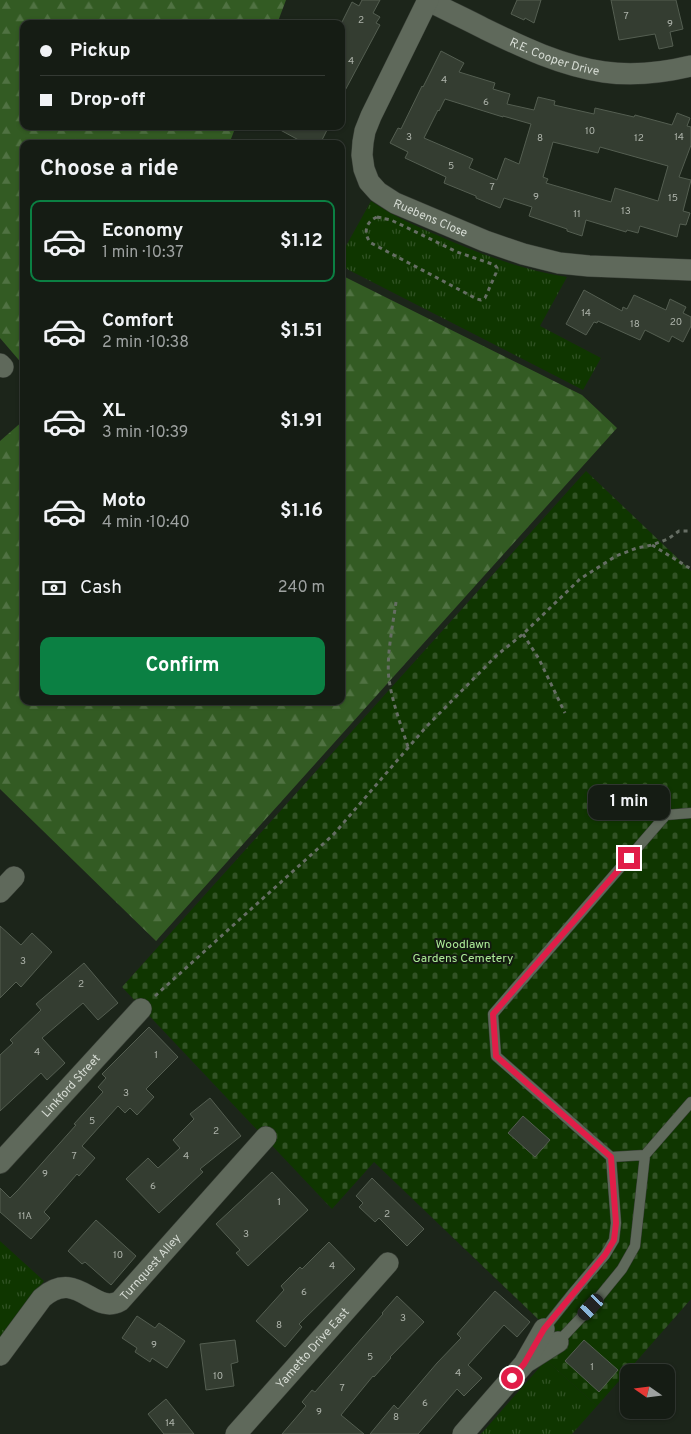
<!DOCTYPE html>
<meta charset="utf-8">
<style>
:root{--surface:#151c14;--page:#222922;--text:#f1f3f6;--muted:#9da1a0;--line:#343a34;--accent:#0b8043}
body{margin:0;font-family:Overpass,sans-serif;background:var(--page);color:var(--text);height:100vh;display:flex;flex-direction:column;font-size:19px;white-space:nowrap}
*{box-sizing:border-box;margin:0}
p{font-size:16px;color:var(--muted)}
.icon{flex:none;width:28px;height:28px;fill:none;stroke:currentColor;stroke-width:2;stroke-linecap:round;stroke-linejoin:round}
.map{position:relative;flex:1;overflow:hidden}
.details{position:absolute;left:20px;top:140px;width:325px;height:565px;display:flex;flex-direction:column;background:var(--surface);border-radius:10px;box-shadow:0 1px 4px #0004,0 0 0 1px var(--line)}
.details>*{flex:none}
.hud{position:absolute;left:20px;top:20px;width:325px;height:110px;border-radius:10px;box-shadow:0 1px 4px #0004,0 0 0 1px var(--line);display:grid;align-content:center;height:110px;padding:0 20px;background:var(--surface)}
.needle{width:32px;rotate:284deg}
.fabs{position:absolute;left:620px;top:1364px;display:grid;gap:10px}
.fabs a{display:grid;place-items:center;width:55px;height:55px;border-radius:10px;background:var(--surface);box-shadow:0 1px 4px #0004,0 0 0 1px var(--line);font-size:25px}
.end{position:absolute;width:22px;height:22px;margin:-11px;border:6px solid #e11d48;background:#fff;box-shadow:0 0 0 2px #fff}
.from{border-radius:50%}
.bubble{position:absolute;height:35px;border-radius:10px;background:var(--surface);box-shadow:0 1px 4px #0004,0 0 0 1px var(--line);font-size:16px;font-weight:700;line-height:35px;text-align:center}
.car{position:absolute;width:15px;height:30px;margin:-15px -8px;border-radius:6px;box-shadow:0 0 4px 1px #0007;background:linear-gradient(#222 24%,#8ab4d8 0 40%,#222 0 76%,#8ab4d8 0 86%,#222 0)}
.hud b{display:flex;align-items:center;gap:18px;height:48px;font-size:19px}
.hud b+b{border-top:1px solid var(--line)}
.hud i{width:12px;height:12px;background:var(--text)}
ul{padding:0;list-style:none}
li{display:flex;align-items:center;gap:15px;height:82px;margin:0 10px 8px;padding:0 10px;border:2px solid transparent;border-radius:10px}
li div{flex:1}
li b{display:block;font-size:19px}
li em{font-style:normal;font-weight:700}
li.selected{border-color:var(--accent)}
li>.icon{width:45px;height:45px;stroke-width:1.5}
h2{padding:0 20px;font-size:22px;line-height:60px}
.pay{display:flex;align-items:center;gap:12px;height:55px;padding:0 20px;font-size:19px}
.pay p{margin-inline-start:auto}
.primary-button{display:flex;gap:10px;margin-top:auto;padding:10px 20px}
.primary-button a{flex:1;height:58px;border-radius:10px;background:var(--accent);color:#fff;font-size:20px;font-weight:700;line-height:58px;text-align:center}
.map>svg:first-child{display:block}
</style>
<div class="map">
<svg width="691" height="1434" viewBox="0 0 691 1434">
<defs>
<pattern id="forest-firs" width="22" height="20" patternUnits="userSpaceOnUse" patternTransform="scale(1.25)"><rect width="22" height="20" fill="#335b23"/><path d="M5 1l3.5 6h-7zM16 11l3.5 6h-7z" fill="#507242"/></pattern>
<pattern id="cemetery-stones" width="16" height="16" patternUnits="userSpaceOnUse" patternTransform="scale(1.25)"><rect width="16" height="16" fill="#0f3600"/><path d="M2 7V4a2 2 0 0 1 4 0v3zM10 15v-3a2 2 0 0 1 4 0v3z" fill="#315224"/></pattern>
<pattern id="park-tufts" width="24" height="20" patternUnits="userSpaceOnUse" patternTransform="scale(1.25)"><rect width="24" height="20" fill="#0f3600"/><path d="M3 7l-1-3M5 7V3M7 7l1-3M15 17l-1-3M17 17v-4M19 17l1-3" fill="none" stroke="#315224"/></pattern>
</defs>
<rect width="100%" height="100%" fill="#1c251a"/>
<path fill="url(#forest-firs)" d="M0,0H286L277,24H24V126H236L229,144H24V366L0,338Z
M341,275L582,395L617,428L156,941L0,789V441L24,420V701H341Z"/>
<path fill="url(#cemetery-stones)" d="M586,471L691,571V1299L597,1406L546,1360L562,1342L374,1162L332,1209L122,987Z"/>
<path fill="url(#park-tufts)" d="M371,201C395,217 420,228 446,239C485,256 524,270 567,277L540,326L601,358L583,390L341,266V255Z
M0,1241L44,1281L0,1340Z
M546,1360L597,1406L572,1434H481Z"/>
<path fill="#343d31" stroke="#545e51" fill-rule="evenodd" d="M362,0H380L373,13L380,17L376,23L380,25L341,98V24L352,2L359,6Z
M517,0H541L534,23L525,18L524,20L511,14Z
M611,0H676L683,29L670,32L673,46L659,49L655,34L619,40Z
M441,51L464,63L459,72L495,83L493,89L510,94L507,104L534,110L538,97L555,101L554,105L594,114L595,108L634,117L635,115L672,125L677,113L690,118L687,126L691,127V145L679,177L691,180L683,211L690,213L686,225L680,224L677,237L640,226L638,233L627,230L626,232L586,220L582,236L567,231V229L529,216L532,207L504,198L500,208L476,198V196L444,183L446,177L405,158L408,152L390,143L398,128L401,129L422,86L423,87ZM445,99L503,117V116L531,124L519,164L505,158L497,180L469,168L473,159L424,138L438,110L439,111ZM553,142L598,153L600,147L668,166L658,201L615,188L611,202L546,183L548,179L543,177Z
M273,126H329L320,144H306Z
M584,290L622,311L623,307L627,309L634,295L666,310L670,299L686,307L683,313L691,317V326L683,342L672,336L669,342L645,330L640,340L598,321L597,323L594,322L586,335L566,324Z
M0,926L21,945L32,933L52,952L21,987L16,982L0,998Z
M84,963L118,1003L98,1020L83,1003L42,1038L65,1063L47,1080L41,1073L0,1111V1055L13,1043L10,1040L41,1010L36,1004Z
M149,1027L178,1057L146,1089L154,1097L137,1115L130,1108L125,1113L118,1106L82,1146L95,1158L79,1176L77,1174L44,1212L50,1218L31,1239L0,1212V1188L10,1198L18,1190L76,1125L74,1124L103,1092L98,1087L106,1078L102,1074Z
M210,1098L241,1136L200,1169L203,1172L159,1213L126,1179L148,1158L158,1168L180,1148L173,1140L194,1119L190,1114Z
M523,1116L550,1140L535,1157L508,1133Z
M272,1172L308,1210L248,1266L236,1253L240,1250L216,1224Z
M372,1178L424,1229L407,1246L379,1218L375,1222L359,1207L363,1203L356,1196Z
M96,1220L136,1256L111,1285L85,1262L82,1264L68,1251Z
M329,1242L355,1269L299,1324L302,1327L285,1347L256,1321L284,1290L281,1286L300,1267L302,1269Z
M495,1291L530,1322L517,1337L504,1325L468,1365L482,1378L464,1396L457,1389L418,1434H370L394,1405L398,1409L437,1363L461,1338L457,1334Z
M397,1296L424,1322L390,1357L391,1358L374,1377L373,1376L341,1415L364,1434H282L306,1406L302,1402L312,1390L315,1392L383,1314L382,1313Z
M137,1316L155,1328L159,1323L185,1341L167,1368L152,1358L150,1362L135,1352L137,1348L122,1338Z
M235,1340L238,1362L231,1364L234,1386L206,1390L200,1344Z
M584,1340L618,1370L599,1392L565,1361Z
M166,1399L194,1434H164L148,1414Z"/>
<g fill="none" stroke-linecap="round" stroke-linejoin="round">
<g stroke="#393f37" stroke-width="11">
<path id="service" d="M611,1157L645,1155L691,1102
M544,1329L572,1294L605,1255L614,1240L616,1223L611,1157L496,1056L493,1014L666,815L691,813
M558,1342L591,1307L622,1269L635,1246L645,1155"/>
</g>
<g stroke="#393f37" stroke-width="22">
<g id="minor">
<path id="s1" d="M427,0C446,10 466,19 485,29C522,47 562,66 604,72C633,76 662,73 691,66"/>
<path id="s2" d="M428,0L371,116L365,131L363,142L362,155L364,169L369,182L378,192L395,203L485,241L523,254L559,263L589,266L691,270"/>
<path d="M0,364L3,367"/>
<path d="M0,892L14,877"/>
<path id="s3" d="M0,1163L141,1009"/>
<path id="s4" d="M0,1355L42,1298C77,1267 94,1316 120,1301L266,1137"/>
<path d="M528,1361L558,1342"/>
<path id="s5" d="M236,1434L388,1263"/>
<path d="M463,1434L524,1364L544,1329"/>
</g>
</g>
<path stroke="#666e64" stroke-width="3" stroke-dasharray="4 4" stroke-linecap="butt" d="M377,217L391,220L457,252L495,265L497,268L496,273L485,298L481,300L477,299L371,243C363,234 365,222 377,217Z
M652,545L691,569
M396,602C393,624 386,658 389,679C392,702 401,725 408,747
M523,634L539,659L565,713
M155,996L333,835L426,727L497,655L523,634L580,579L616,556L637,548L652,545L668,539L679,531H691"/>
<use href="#service" stroke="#5f695b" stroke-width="10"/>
<use href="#minor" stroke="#5f695b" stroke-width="21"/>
</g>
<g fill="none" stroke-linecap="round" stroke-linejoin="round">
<path stroke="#e11d48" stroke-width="6" d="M512,1378L524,1364L544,1329L605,1255L614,1240L616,1223L611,1157L496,1056L493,1014L629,858"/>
</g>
<g text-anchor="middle" stroke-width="4" stroke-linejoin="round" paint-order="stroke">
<g font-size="10" fill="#aeb4ab">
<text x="626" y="19">7</text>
<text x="361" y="23">2</text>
<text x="670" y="27">9</text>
<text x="351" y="64">4</text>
<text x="444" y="83">4</text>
<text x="486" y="105">6</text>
<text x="590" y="134">10</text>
<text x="409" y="140">3</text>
<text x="679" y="140">14</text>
<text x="540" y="141">8</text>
<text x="639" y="141">12</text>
<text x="451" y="169">5</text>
<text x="492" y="190">7</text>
<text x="536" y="200">9</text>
<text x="673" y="201">15</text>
<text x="626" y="214">13</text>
<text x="577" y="217">11</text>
<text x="586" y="316">14</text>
<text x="676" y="325">20</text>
<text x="635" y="327">18</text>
<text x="23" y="964">3</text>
<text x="81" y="987">2</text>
<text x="37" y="1055">4</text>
<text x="156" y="1058">1</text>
<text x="126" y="1096">3</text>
<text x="92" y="1124">5</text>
<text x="216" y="1134">2</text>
<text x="74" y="1159">7</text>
<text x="186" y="1159">4</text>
<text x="45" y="1177">9</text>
<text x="153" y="1189">6</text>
<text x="279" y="1205">1</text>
<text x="387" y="1217">2</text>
<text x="25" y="1219">11A</text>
<text x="246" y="1237">3</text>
<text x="118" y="1258">10</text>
<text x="332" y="1269">4</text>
<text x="304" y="1295">6</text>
<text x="403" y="1321">3</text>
<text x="279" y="1328">8</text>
<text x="154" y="1348">9</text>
<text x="370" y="1360">5</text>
<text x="592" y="1370">1</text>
<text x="458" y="1376">4</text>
<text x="218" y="1379">10</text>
<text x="342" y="1391">7</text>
<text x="425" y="1406">6</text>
<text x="319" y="1415">9</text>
<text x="396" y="1420">8</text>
<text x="170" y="1426">14</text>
</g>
<g font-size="12" fill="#d6dcd4" stroke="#131b10">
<text dy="4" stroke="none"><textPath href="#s1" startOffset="140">R.E. Cooper Drive</textPath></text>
<text dy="4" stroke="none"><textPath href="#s2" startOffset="270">Ruebens Close</textPath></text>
<text dy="4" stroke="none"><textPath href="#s3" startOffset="105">Linkford Street</textPath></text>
<text dy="4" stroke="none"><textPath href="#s4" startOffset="201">Turnquest Alley</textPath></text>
<text dy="4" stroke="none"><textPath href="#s5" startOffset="115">Yametto Drive East</textPath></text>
</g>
<g font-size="12" fill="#adeb98" stroke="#131b10">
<text x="463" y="948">Woodlawn<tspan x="463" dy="14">Gardens Cemetery</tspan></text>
</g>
</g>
</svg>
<div class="fabs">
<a><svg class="needle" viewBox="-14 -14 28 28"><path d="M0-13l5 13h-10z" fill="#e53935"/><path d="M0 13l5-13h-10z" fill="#9da1a0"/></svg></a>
</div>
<i class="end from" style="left:512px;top:1378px"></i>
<i class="end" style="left:629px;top:858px"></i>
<div class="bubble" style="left:588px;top:785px;width:82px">1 min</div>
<i class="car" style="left:591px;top:1307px;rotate:223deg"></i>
<div class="hud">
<b><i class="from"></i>Pickup</b>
<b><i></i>Drop-off</b>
</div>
<section class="details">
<h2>Choose a ride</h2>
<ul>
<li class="selected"><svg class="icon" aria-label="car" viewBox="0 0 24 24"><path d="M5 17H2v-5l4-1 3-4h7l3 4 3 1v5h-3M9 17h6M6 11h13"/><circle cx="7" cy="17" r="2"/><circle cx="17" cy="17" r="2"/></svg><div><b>Economy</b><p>1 min · 10:37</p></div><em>$1.12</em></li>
<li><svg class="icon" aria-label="car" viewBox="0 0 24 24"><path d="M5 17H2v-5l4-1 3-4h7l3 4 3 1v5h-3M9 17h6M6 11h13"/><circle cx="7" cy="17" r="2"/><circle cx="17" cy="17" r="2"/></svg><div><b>Comfort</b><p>2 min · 10:38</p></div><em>$1.51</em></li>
<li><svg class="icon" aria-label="car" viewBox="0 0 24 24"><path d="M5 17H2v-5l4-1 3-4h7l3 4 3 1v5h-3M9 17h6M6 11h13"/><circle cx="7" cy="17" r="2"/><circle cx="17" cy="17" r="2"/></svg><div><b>XL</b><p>3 min · 10:39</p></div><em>$1.91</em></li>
<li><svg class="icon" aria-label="car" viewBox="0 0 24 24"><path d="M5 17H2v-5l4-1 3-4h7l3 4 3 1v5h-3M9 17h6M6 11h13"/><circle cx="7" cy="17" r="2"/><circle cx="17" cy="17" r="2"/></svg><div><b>Moto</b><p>4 min · 10:40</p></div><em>$1.16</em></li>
</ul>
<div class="pay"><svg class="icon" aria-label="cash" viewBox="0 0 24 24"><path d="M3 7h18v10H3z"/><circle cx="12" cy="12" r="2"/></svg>Cash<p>240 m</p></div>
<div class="primary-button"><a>Confirm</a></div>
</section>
</div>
